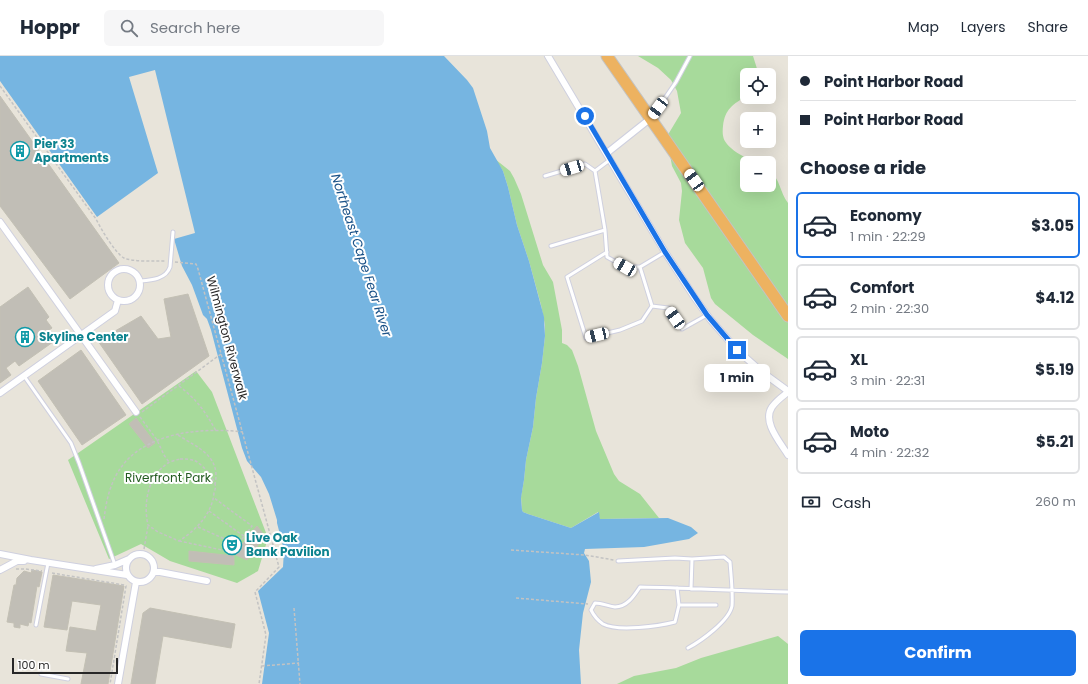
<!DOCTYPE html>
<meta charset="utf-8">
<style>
:root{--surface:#fff;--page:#f6f6f7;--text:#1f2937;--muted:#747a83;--line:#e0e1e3;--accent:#1a73e8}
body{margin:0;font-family:Poppins,sans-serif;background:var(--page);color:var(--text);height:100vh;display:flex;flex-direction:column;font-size:15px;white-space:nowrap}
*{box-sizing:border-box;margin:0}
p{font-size:13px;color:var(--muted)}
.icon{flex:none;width:22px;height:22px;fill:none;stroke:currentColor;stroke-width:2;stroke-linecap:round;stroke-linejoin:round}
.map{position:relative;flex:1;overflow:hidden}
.panel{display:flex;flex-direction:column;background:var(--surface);width:300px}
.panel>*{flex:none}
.guide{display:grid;align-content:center;height:88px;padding:0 12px;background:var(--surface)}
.controls{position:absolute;left:740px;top:12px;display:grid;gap:8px}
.controls a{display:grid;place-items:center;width:36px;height:36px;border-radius:6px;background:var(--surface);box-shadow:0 4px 16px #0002;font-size:20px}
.scale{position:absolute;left:12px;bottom:10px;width:106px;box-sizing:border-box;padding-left:4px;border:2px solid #272727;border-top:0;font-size:11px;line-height:14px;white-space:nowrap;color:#272727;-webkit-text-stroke:3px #fff;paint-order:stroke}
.end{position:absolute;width:18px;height:18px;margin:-9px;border:5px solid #1a73e8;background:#fff;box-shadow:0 0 0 2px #fff}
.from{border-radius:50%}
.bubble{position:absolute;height:28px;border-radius:6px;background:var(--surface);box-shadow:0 4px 16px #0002;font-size:13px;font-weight:700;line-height:28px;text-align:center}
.car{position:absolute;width:12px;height:24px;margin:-12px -6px;border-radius:5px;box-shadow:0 0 3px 1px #0007;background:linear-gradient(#fff 24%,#345 0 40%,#fff 0 76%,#345 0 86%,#fff 0)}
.guide b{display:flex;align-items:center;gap:14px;height:38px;font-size:15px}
.guide b+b{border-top:1px solid var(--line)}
.guide i{width:10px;height:10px;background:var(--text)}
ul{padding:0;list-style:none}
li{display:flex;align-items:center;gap:12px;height:66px;margin:0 8px 6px;padding:0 4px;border:2px solid var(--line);border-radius:6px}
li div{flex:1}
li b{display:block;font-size:15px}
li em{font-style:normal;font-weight:700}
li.active{border-color:var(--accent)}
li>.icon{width:36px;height:36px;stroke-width:1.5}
h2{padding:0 12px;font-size:18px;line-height:48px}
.pay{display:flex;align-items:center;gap:10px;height:44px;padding:0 12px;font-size:15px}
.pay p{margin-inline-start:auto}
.action{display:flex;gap:8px;margin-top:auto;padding:8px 12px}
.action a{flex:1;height:46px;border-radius:6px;background:var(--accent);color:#fff;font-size:16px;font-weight:700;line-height:46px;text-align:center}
header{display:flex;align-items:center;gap:24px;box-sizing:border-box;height:56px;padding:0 20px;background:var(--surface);border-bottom:1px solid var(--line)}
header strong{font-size:19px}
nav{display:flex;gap:22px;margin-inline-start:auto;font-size:14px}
.search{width:280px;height:36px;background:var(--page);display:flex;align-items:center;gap:10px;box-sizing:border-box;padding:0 14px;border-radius:6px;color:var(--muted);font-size:15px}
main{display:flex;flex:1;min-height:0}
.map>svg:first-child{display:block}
</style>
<header>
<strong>Hoppr</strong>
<div class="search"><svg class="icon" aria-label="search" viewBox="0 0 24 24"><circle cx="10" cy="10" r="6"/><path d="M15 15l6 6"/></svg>Search here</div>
<nav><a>Map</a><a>Layers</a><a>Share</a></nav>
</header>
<main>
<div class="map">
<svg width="788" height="628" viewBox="0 0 788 628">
<rect width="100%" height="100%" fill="#e8e4da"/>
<path fill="#a7da9b" d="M638,0H753L759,19H747V40C733,48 725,53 723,70C722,80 723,85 731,92C738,99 750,103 758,107H747V129H769V114C780,122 780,137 788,147V303L753,279L715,248L711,242L703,212L685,187L679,164L682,135L681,127L672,110L668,88L669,77L681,57L677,35L671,24L658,12Z
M495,103L510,115L514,122L521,138L543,209L553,226L562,274V287L567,289L572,294L578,310L596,375L614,418L619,425L640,438L659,462L600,463L598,456L571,472L528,458L523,456L522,454L521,441L524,424L526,404L533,371L536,342L542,307L545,280V269L541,249L529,205L517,169L508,131L503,115Z
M196,315L212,336L268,482L258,515L237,527L170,505L141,488L109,503L68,404Z
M778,580L788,588V628H617L634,620L676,612L701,602Z"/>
<path fill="#76b5e1" d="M0,0H444L467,24L473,32L487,75L490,92L503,115L508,131L517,169L529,205L544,261L545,280L542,307L536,342L533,371L526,404L524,424L521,442L522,454L523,456L528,458L571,472L599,456L600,463L668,462L691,471L698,477L689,483L644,491L585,493L584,497L589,505L591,526L583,557L579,594L581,628H262L269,577L258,535L283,511L284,494L277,467V464L269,438L261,421L247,405L242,392L211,274L207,263L203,259L192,229L182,210L174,183L195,177L155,14L129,21L158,117L97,161L0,25Z"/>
<path fill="#c1beb6" stroke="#c3c0b4" d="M0,40L119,207L70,243L0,150Z
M28,231L49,261L46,264L52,272L46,276L53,286L19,310L15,305L6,312L11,319L0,327V251Z
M188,238L209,300L142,348L98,285L141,260L158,283L171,281L164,243Z
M81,294L126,359L82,389L38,325Z
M136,362L155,387L148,392L129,368Z
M257,470L265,480L247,504L234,498Z
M189,495L234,500V509L189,505Z
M32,514L42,516L39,531L37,530L31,567L29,566L28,570L20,568V572L14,571V567L7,566L14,529H16L17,522L24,515L31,517Z
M53,519L124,530L108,628H81L87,597L66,595L70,571L96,575L101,549L72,545L67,574L44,571Z
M150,552L235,568L231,592L163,580L155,628H131L143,557Z"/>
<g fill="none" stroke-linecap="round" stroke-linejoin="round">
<g stroke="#cfd0df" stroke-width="5">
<path id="lane" d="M652,61L676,26L690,0
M545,120L585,108L595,115L611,103
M605,174L607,201L625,211H640L652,250L668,252L682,273L707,259
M551,190L605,174L595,115
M607,196L567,221L586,282L620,274L642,265L652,250
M640,211L665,196
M140,225C152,224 166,223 170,211L173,176
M24,320L71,387L79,407L115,509
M618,505L675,502L692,503L691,533
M677,532L679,549L675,566C659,570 618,576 603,568C597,564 594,560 591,554L595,547C602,547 608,550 615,551C627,551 634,540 640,531C689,532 738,535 788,536
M679,549H716
M36,569L48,507
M688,592C701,585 729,565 732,550C733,536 731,520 730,506L724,501L692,503
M41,618L68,623"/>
</g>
<g stroke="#cfd0df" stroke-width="8">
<path id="street" d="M548,0L665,196L695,242L710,263L737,294L762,316L788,335
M607,97L651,62
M0,166L136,356
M108 229a16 16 0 1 1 32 0a16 16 0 1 1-32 0Z
M788,336C783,340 776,345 772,351C762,366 780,386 788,399
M0,337L115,255L118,244
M126 512a14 14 0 1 1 28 0a14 14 0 1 1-28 0Z
M0,498L31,504L127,519
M96,513L115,509L129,503
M0,514L17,505H24
M154,516H160L207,525
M118,628L136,526"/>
</g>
<g stroke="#c3c3c3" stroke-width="13">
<path id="highway" d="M607,0L788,260"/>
</g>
<path stroke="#c3c3c3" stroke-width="1.5" stroke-dasharray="3 2" stroke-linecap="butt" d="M0,30L96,163C101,173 115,197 124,202C133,206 155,205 165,205
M175,206L196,208L198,213L279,511L255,536L266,579L259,628
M179,330C197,344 205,355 216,375
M142,356L221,298
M140,361L157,384L164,399L169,406
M178,379C198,392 221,400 215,428
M180,403C194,403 197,404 207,415C210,419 213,423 215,428C216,431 215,434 214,437C212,458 196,474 179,485L158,476L148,469C143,447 148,420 168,407C171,405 176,404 180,403Z
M209,455L245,481
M104,463C106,447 109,431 118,416C142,376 201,371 243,376
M198,471L238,489
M179,485L232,496L252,470L214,442
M144,493L148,470
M511,494L585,499L614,504
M16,513H25L42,515
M52,517L124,529L126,530L110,628
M516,542L588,548
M294,552L300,628
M262,610L299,607"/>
<use href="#lane" stroke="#fff" stroke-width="3"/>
<use href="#street" stroke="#fff" stroke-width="6"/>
<use href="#highway" stroke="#edb260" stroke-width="11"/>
</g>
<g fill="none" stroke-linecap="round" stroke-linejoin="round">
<path stroke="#1a73e8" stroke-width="5" d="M585,60L665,196L707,259L737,294"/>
</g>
<defs>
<g id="building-ring" transform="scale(1)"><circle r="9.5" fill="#fff" stroke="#0f9aa8" stroke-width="1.5"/><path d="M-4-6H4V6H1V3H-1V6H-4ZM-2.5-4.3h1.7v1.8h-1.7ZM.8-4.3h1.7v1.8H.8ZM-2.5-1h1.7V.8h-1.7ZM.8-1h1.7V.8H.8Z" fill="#0f9aa8"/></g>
<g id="theatre-ring" transform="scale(1)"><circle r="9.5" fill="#fff" stroke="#0f9aa8" stroke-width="1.5"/><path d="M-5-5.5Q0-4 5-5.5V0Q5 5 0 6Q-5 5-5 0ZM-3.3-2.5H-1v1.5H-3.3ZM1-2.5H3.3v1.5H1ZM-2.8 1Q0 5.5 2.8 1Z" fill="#0f9aa8"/></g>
</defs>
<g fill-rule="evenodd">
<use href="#building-ring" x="20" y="95"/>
<use href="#building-ring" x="25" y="281"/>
<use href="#theatre-ring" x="232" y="489"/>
</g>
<g text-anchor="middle" stroke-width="4" stroke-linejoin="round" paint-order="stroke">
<g font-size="12" font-weight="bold" fill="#0d838f" stroke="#fff" text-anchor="start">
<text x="34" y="92">Pier 33<tspan x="34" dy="14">Apartments</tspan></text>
<text x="39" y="285">Skyline Center</text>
<text x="246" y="486">Live Oak<tspan x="246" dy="14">Bank Pavilion</tspan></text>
</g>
<g font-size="12" fill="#272727" stroke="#fff">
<text transform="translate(227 282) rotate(75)" y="4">Wilmington Riverwalk</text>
</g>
<g font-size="12" fill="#235b20" stroke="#fff">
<text x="168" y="426">Riverfront Park</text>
</g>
<g font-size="13" font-style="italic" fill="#1a5288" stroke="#fff">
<text transform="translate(362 199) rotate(72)" y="5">Northeast Cape Fear River</text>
</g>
</g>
</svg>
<div class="controls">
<a><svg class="icon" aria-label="locate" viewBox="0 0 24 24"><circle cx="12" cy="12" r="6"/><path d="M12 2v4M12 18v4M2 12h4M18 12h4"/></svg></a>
<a>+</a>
<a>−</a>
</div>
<div class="scale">100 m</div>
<i class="end from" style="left:585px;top:60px"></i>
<i class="end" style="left:737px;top:294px"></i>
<div class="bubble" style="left:704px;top:308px;width:66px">1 min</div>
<i class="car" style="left:658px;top:52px;rotate:217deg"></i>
<i class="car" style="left:572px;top:112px;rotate:253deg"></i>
<i class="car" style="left:694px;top:124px;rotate:325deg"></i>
<i class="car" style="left:625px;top:211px;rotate:300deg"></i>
<i class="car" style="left:675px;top:262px;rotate:325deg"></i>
<i class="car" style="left:597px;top:279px;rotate:257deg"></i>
</div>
<section class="panel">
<div class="guide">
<b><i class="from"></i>Point Harbor Road</b>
<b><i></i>Point Harbor Road</b>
</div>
<h2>Choose a ride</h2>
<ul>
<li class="active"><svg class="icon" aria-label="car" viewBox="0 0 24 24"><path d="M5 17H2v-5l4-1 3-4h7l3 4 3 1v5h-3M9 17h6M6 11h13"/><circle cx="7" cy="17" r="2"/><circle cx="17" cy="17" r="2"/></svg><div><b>Economy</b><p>1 min · 22:29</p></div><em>$3.05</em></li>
<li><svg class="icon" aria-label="car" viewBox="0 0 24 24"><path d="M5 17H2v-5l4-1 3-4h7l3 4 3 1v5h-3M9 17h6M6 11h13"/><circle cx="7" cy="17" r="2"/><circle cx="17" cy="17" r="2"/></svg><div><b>Comfort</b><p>2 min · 22:30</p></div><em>$4.12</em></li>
<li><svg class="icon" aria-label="car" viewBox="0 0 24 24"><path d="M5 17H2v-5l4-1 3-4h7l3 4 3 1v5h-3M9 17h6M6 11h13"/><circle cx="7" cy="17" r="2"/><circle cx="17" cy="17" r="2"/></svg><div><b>XL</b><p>3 min · 22:31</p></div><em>$5.19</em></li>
<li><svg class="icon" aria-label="car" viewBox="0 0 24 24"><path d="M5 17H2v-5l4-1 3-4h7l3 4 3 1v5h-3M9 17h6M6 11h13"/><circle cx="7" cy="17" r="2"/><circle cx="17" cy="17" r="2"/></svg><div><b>Moto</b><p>4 min · 22:32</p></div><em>$5.21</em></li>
</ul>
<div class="pay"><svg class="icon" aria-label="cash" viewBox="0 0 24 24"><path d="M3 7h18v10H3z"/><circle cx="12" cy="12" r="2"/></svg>Cash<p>260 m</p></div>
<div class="action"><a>Confirm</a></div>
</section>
</main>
